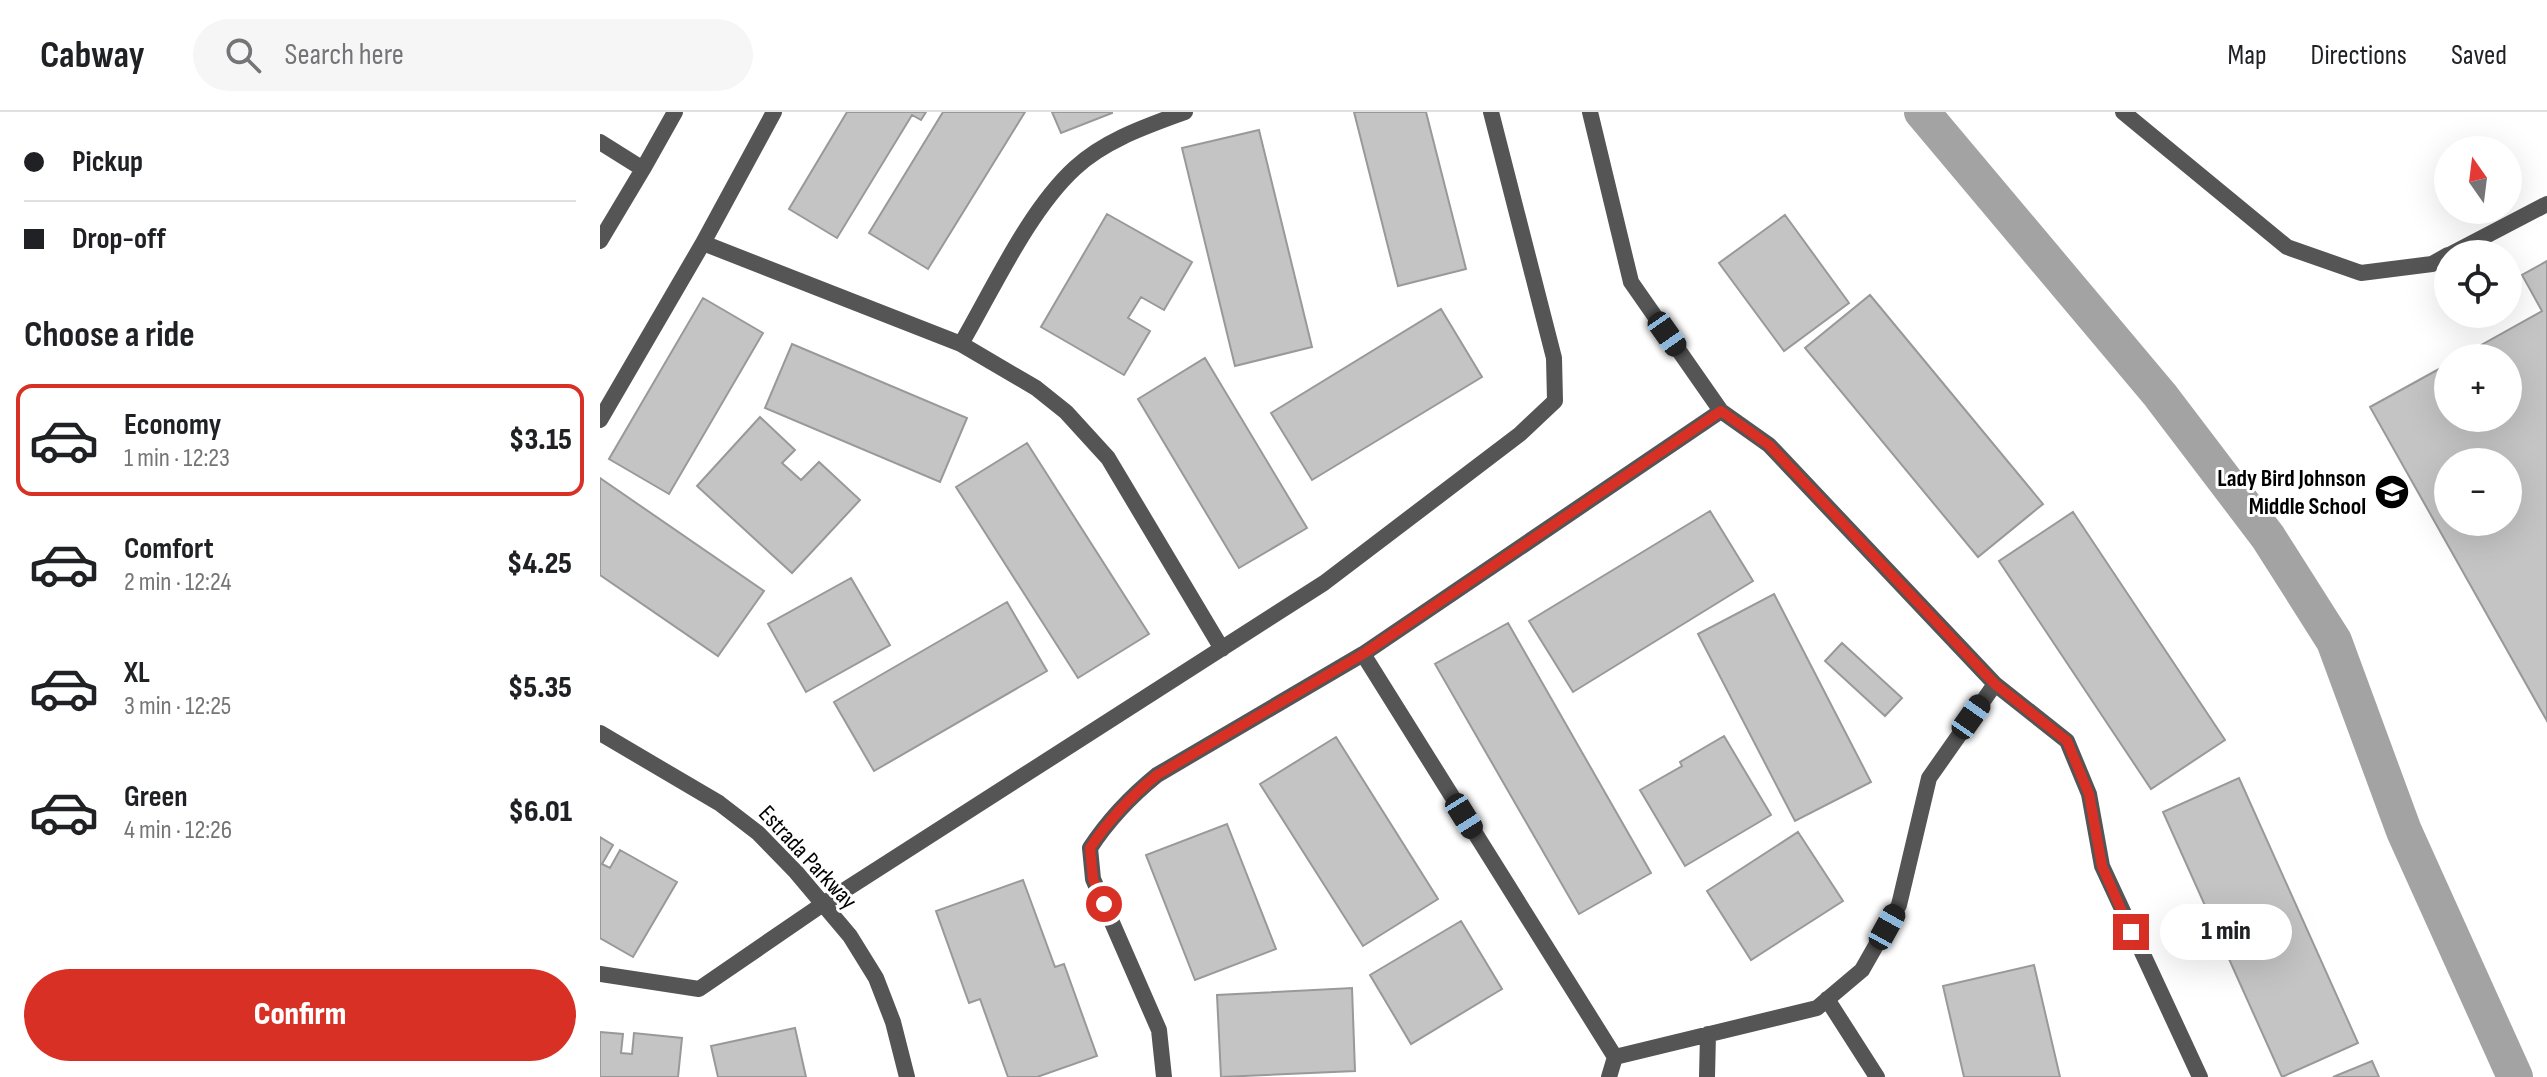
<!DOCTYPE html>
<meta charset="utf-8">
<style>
:root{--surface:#fff;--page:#f6f6f6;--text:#202124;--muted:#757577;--line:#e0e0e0;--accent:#d93025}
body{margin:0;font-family:"Sofia Sans Condensed",sans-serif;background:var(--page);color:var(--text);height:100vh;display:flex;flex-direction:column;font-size:30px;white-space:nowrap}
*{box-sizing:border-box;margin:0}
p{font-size:26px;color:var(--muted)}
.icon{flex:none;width:44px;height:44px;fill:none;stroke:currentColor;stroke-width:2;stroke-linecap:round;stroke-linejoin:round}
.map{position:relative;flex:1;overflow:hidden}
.side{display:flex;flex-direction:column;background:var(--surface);width:600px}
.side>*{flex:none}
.hud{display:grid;align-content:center;height:176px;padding:0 24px;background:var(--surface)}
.needle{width:52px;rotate:346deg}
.fabs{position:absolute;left:1834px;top:24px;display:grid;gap:16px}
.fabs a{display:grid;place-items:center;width:88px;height:88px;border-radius:50%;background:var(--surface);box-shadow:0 8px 32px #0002;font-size:40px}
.end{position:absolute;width:36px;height:36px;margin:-18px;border:10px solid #d93025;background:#fff;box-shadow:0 0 0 4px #fff}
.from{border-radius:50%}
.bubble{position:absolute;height:56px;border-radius:28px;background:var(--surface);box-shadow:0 8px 32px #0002;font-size:26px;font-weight:800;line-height:56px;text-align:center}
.car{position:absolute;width:24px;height:48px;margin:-24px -12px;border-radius:10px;box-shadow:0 0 6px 2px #0007;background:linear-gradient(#222 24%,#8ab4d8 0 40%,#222 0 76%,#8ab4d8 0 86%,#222 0)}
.hud b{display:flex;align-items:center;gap:28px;height:76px;font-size:30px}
.hud b+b{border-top:2px solid var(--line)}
.hud i{width:20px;height:20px;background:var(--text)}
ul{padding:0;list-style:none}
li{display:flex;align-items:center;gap:24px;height:112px;margin:0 16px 12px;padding:0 8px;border:4px solid transparent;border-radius:16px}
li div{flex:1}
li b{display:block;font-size:30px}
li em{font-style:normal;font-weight:800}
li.current{border-color:var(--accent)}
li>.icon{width:72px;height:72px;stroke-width:1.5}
h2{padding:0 24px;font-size:36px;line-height:96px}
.cta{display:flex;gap:16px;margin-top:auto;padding:16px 24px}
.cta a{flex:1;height:92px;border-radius:48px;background:var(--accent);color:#fff;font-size:32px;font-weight:800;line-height:92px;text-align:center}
header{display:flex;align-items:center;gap:48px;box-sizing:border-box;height:112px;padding:0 40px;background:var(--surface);border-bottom:2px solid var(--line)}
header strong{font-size:38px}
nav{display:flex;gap:44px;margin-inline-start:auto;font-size:28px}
.search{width:560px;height:72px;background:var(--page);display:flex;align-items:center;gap:20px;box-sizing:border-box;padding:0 28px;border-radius:44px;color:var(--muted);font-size:30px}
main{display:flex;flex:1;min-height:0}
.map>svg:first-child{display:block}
</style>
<header>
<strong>Cabway</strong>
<div class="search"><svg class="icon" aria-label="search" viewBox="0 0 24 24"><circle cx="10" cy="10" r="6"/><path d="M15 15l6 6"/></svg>Search here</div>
<nav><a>Map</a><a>Directions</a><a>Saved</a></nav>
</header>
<main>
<section class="side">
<div class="hud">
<b><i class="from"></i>Pickup</b>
<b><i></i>Drop-off</b>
</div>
<h2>Choose a ride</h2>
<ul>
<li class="current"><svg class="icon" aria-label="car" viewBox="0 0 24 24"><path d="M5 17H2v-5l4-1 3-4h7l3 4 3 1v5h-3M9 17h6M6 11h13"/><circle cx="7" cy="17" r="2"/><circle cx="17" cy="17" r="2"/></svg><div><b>Economy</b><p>1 min · 12:23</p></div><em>$3.15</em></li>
<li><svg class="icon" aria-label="car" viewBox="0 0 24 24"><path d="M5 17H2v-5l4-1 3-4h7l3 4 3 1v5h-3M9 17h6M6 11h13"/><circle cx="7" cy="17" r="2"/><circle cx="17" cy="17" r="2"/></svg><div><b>Comfort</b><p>2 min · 12:24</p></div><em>$4.25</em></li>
<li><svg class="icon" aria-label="car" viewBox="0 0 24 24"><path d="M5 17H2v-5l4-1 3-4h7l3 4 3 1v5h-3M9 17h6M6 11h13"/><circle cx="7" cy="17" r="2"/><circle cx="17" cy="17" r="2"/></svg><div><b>XL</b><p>3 min · 12:25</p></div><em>$5.35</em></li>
<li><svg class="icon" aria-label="car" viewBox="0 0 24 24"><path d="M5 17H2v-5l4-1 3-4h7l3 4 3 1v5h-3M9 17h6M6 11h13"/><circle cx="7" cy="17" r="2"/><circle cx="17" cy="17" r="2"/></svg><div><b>Green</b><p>4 min · 12:26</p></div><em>$6.01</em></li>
</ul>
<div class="cta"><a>Confirm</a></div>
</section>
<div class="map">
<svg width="1947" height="965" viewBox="0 0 1947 965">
<rect width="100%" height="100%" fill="#fff"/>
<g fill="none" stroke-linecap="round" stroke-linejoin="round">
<path stroke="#a3a3a3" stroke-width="36" d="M1322,0L1560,283L1668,425L1734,529L1804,719L1915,965"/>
</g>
<path fill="#c4c4c4" stroke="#999" stroke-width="2" fill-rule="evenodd" d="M247,0H326L321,8L312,3L237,126L189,97Z
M343,0H425L328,157L269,121Z
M452,0H512V1L461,21Z
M754,0H826L866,157L798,174Z
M659,18L712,235L635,254L582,36Z
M507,102L592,150L564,198L541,185L528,206L550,219L524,263L441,215Z
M1185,103L1249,191L1184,239L1119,151Z
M1947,149V609L1770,295L1848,252V306H1908V246H1858L1942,199L1922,163ZM1848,350H1908V410H1848Z
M1270,183L1443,392L1378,445L1205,236Z
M103,186L163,221L69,382L9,347Z
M841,197L882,265L712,368L671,301Z
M192,232L367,306L340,370L165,296Z
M605,246L707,416L639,456L538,287Z
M160,305L195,338L182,351L201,368L219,350L260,388L192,461L97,374Z
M427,331L549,522L478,566L356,375Z
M0,366L164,479L118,544L0,463Z
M1110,399L1153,469L973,580L929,509Z
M1473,400L1625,628L1551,677L1399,449Z
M251,466L290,533L206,580L168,512Z
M1174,482L1271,670L1195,709L1098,522Z
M407,490L447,559L274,659L234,590Z
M908,511L1051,761L979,802L835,552Z
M1242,531L1302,586L1285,604L1225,549Z
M1124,624L1171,703L1085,754L1040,678L1082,654L1080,650Z
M736,625L838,787L763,834L660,672Z
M1639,666L1758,931L1682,965L1563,700Z
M627,712L676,837L595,868L546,743Z
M1198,720L1243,789L1151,848L1107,779Z
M0,725L13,733L2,752L10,756L20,738L77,770L33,845L0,826Z
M423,768L455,855L464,852L497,944L437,965H408L380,887L369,891L336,799Z
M861,809L902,877L811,932L770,863Z
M1434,853L1460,965H1364L1343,874Z
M752,876L755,959L621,965L617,883Z
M195,916L206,965H118L111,934Z
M0,920L23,922L21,941L32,942L34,921L82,926L78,965H0Z
M1772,949L1779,965H1733Z"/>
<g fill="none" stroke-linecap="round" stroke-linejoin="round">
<path stroke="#555" stroke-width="16" d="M990,0L1031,170L1121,299L1169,333L1395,572L1329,666L1299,793L1262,858L1217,896L1015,945
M1523,0L1687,135L1761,161L1832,152L1848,143
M0,30L43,57L0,129
M43,57L75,0
M103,131L361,232L436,276L466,300L508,346L622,537
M1851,142L1947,92
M361,232C393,177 429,98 475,56C505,28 547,14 585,0
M0,308L103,131L174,0
M763,542L1015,945L1009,965
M1395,572L1467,629L1489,682L1502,754L1600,965
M0,862L99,877L223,792L724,471L920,322L955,289L954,246L891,0
M1227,887L1277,965
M564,965L559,918L493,767L490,736C509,707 530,685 557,663L763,542L1121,299
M1107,965L1108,922"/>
<path stroke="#555" stroke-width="16" d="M0,621L119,691L158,721L196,760L250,824L276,866L293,910L307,965"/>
</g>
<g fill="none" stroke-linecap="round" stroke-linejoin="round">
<path stroke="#d93025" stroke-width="10" d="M504,792L493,767L490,736C509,707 530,685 557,663L763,542L1121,299L1169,333L1395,572L1467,629L1489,682L1502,754L1531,820"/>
</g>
<defs>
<g id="school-disc" transform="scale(1.8)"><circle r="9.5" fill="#000" stroke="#fff"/><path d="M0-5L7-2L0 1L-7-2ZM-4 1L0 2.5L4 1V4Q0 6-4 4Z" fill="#fff"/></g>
</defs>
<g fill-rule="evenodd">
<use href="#school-disc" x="1792" y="380"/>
</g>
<g text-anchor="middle" stroke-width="6" stroke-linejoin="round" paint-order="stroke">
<g font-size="24" font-weight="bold" fill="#000" stroke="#fff" text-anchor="end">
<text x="1766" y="374">Lady Bird Johnson<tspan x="1766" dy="28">Middle School</tspan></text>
</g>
<g font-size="24" fill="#000" stroke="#fff">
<text transform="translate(208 745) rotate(47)" y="8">Estrada Parkway</text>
</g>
</g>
</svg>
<div class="fabs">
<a><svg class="needle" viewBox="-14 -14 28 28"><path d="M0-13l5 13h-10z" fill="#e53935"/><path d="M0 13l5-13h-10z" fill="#757577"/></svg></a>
<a><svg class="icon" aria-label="locate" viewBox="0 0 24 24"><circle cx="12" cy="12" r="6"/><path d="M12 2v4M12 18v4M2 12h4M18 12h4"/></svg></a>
<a>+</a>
<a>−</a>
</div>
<i class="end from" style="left:504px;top:792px"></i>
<i class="end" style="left:1531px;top:820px"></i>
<div class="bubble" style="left:1560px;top:792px;width:132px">1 min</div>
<i class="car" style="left:1067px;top:222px;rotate:145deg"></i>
<i class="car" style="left:1371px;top:605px;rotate:35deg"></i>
<i class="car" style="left:864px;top:704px;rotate:148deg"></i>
<i class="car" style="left:1287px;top:815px;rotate:29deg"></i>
</div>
</main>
